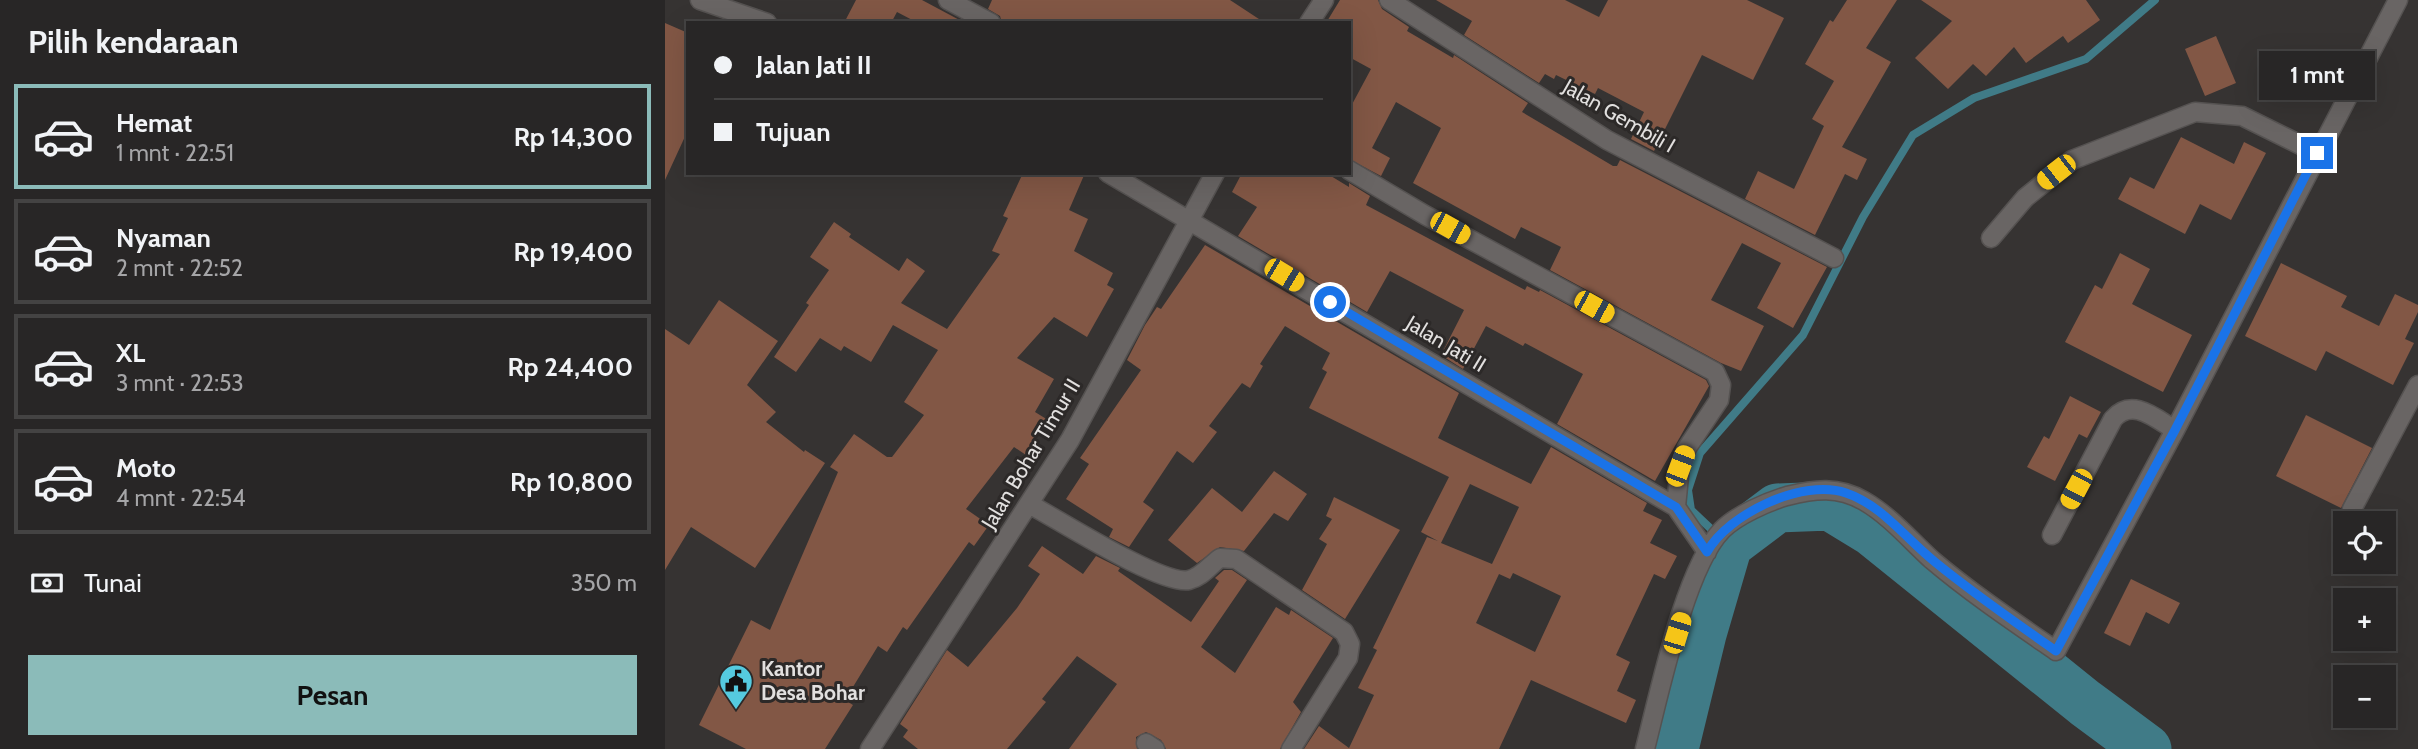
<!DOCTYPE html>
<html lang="id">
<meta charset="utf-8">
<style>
:root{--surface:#282626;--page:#302e2e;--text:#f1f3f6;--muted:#a5a5a7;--line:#444343;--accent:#8bbbb9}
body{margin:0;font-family:Cabin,sans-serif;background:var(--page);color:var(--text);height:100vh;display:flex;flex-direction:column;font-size:26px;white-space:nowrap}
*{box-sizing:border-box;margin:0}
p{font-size:23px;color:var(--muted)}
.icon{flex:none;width:38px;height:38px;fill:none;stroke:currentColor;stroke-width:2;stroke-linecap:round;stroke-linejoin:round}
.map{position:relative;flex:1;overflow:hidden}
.details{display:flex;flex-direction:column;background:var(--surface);width:665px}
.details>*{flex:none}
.hud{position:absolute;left:21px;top:21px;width:665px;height:154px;border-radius:0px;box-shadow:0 7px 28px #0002,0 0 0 2px var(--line);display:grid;align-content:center;height:154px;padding:0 28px;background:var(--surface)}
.controls{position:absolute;left:1668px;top:511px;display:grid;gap:14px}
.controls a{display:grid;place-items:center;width:63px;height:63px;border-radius:0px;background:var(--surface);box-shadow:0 7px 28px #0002,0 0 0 2px var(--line);font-size:35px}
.end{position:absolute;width:32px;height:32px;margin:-16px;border:9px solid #1a73e8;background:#fff;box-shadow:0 0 0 4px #fff}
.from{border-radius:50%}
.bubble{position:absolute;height:49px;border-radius:0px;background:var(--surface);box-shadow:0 7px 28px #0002,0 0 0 2px var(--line);font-size:23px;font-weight:800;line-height:49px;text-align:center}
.car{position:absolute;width:21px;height:42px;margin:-21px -10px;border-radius:9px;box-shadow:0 0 5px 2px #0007;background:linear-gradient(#f5c518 24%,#345 0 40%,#f5c518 0 76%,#345 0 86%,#f5c518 0)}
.hud b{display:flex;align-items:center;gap:24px;height:66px;font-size:26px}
.hud b+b{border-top:2px solid var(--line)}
.hud i{width:18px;height:18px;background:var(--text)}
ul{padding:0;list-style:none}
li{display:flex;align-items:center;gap:21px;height:105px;margin:0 14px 10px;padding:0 14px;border:4px solid var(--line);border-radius:0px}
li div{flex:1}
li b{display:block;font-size:26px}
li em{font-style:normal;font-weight:800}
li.current{border-color:var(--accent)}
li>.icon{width:63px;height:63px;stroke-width:1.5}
h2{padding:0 28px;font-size:32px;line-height:84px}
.pay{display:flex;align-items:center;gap:18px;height:77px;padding:0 28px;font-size:26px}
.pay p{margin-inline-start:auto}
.cta{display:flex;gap:14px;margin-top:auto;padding:14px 28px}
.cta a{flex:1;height:80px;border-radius:0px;background:var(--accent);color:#111;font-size:28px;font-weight:800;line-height:80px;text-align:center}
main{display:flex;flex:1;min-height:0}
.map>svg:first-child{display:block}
</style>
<main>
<section class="details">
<h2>Pilih kendaraan</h2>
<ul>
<li class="current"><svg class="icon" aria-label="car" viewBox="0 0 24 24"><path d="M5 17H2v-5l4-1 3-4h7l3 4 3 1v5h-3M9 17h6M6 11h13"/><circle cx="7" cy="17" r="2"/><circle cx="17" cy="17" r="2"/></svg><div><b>Hemat</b><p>1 mnt · 22:51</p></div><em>Rp 14,300</em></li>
<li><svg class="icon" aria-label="car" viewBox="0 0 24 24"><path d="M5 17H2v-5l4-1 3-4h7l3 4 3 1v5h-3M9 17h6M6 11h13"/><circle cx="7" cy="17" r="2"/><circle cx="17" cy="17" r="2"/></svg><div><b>Nyaman</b><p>2 mnt · 22:52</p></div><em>Rp 19,400</em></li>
<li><svg class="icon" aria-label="car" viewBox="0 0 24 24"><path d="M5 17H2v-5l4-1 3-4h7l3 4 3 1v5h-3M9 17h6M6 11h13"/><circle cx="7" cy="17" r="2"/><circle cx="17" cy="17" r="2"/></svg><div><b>XL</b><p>3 mnt · 22:53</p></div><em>Rp 24,400</em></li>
<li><svg class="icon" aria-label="car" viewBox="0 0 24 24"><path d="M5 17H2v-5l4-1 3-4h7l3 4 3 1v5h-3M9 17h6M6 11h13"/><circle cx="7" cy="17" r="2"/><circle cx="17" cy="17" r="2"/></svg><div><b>Moto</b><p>4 mnt · 22:54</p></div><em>Rp 10,800</em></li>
</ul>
<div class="pay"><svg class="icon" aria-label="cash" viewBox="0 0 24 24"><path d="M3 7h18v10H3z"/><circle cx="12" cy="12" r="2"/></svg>Tunai<p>350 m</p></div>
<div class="cta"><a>Pesan</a></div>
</section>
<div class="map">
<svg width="1753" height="749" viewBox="0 0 1753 749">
<rect width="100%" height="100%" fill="#363332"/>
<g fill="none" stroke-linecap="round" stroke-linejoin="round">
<path stroke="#407b87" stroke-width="8" d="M1063,545L1026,510L1023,490L1035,453L1138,335L1198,217L1248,135L1309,98L1421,59L1490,0"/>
<path stroke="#407b87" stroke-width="49" d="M1009,749L1037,634L1063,545L1112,508L1165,506L1206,531L1420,703L1482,749"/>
</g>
<path fill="#825745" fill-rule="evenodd" d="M191,0H257L300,23H253L232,12L226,23H179Z
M327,0H565L600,23H337L335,16L323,9Z
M675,0H713L717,9L744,27L742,31L788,58L789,55L863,103L857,112L948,166H952L955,160L1162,267L1128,328L1092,308L1116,263L1077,243L1046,300L1099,326L1076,371L1056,363L885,270L896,247L856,227L850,239L748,183L776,128L731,102L707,148L725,158L716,176L684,159V110L706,69L684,57V23H661Z
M771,0H900L934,17L943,0H1082L1119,18L1088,80L1037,55L989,151L966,139L979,112L933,88L930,94L891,75L889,79L880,74L874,83L799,35L807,21Z
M1182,0H1232L1201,48L1226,62L1177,147L1202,159L1192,180L1180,174L1150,235L1080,199L1093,171L1129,189L1159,126L1147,119L1169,81L1140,64L1165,20L1168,22Z
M1256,0H1421L1435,20L1403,43L1398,36L1361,63L1349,47L1321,76L1308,64L1283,89L1250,58L1287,21Z
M0,23L23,33V130L0,180Z
M1551,36L1571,83L1540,96L1520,49Z
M1516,137L1569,164L1579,142L1601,153L1566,220L1535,204L1520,234L1453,199L1465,177L1489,189Z
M358,173H420L404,210L423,219L409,251L448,273L442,285L449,289L422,337L389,317L352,358L389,379L370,412L383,420L361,455L349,447L301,509L324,525L309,546L304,542L242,630L238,627L222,652L213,646L180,700L188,705L160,749H81L34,725L86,620L105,630L173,472L165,467L189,434L222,457H227L259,415L239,402L273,350L228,325L206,362L179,346L176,351L155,338L131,372L109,357L144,305L141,303L164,270L145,257L169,222L186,234L184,237L234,271L242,258L260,271L236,303L282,329L335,254L327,251L343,218L338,216Z
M577,173H661L684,187V183L705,196L701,205L860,290L862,286L874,292L875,290L1041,380L1044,386L990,481L892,424L918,374L860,343L858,346L821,326L798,369L776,355L799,310L725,271L702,312L573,236L592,207L567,192Z
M540,245L794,393L773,438L866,484L886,447L982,503L978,511L997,520L985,543L1012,556L1000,579L989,574L951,655L965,662L952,691L971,700L961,723L866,680L834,749H639L654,726L684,748L709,695L693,688L712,650L708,648L762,537L773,541L756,532L784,477L644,408L662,372L657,369L665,353L620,326L595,364L598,366L585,388L577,383L544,426L552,432L528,463L512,451L478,502L489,510L464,547L444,537L448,529L401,499L424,464L415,458L476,370L462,360L480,325L492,307L496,309ZM805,484L854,507L827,564L776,543ZM848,573L896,596L870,652L811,623L834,574L845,579Z
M1455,253L1485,269L1467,304L1527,335L1498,392L1400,342L1430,285L1437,289Z
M1616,263L1682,296L1676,307L1714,326L1730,294L1753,305V312L1740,339L1749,343L1728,385L1661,351L1651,371L1580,336Z
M54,300L113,341L82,385L111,412L101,422L139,452L140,450L160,463L90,568L26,527L0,570V329L24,345Z
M1405,396L1436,412L1422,438L1414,434L1390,481L1362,467L1379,436L1384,439Z
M1641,415L1707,448L1676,508L1611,476Z
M609,471L642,494L623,521L609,513L579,551L555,547L532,563L503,540L547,488L577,512Z
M669,497L735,530L680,619L637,590L662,544L654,539L667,519L661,516Z
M377,546L418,574L431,556L455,568L453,571L526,622L554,581L550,578L559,570H567L582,580L536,647L570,673L611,607L624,615L626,610L668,638L628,702L636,712L615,749H501L496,740L481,732L471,737L472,749H404L452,684L412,656L377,699L381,702L342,749H253L238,737L243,730L235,724L282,650L303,667L352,608L375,574L363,566Z
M1466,579L1515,603L1504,624L1481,612L1465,646L1439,633Z"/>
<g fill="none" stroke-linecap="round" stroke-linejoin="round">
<g stroke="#555251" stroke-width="21">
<path id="minor" d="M35,0L102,23
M283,0L326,23
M724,0L942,140L1169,258
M644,23L659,0
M684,170L760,215L1050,372L1056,385L1054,400L1022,448L1015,466L1011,507L1042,552
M443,173L1011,507
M1326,238L1360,198L1407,160L1530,112L1577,116L1652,153
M364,504C394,520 497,586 524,580C537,577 545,565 555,558L571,559L679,632L685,644L683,658L626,749
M1687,509L1753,385
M1387,535L1448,419C1467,397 1490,418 1510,430
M481,743L490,749
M205,749L405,440L550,173
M980,749C994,695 1020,568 1057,530C1072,515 1102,502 1122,496C1150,489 1173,486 1199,501C1225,516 1245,540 1267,560C1306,593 1349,622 1391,651L1510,430L1733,0"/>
</g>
<use href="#minor" stroke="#696564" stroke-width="18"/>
</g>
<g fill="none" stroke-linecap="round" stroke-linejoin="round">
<path stroke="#1a73e8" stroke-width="9" d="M665,302L1011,507L1042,552C1063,514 1138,478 1181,493C1217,505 1241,539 1270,562C1309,594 1350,622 1391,651L1510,430L1652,153"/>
</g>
<defs>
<g id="civic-pin" transform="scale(1.75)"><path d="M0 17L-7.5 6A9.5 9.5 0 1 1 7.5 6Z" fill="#55cadf" stroke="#2c2928"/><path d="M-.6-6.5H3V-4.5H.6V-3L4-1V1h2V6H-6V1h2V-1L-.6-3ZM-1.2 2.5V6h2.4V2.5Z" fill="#111"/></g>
</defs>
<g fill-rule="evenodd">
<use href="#civic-pin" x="71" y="681"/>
</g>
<g text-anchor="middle" stroke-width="6" stroke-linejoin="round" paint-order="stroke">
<g font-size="21" fill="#e2e0df" stroke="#2c2928">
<text transform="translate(954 116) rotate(30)" y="7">Jalan Gembili I</text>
<text transform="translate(781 344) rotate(31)" y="7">Jalan Jati II</text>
<text transform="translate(366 454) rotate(-59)" y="7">Jalan Bohar Timur II</text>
</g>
<g font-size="21" font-weight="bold" fill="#e2e0df" stroke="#2c2928" text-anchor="start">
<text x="96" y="676">Kantor<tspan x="96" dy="24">Desa Bohar</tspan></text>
</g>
</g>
</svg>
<div class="controls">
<a><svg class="icon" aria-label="locate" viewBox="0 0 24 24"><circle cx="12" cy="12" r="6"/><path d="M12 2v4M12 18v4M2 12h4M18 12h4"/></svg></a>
<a>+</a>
<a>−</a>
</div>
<i class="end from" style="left:665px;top:302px"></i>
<i class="end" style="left:1652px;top:153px"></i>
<div class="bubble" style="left:1594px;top:51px;width:116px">1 mnt</div>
<i class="car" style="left:1391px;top:172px;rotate:232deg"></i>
<i class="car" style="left:785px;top:228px;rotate:119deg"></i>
<i class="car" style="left:619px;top:275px;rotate:121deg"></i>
<i class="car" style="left:929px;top:307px;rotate:119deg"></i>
<i class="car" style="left:1015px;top:466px;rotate:21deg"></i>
<i class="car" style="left:1411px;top:489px;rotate:208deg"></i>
<i class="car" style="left:1012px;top:633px;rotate:17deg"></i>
<div class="hud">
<b><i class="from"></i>Jalan Jati II</b>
<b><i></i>Tujuan</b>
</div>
</div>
</main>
